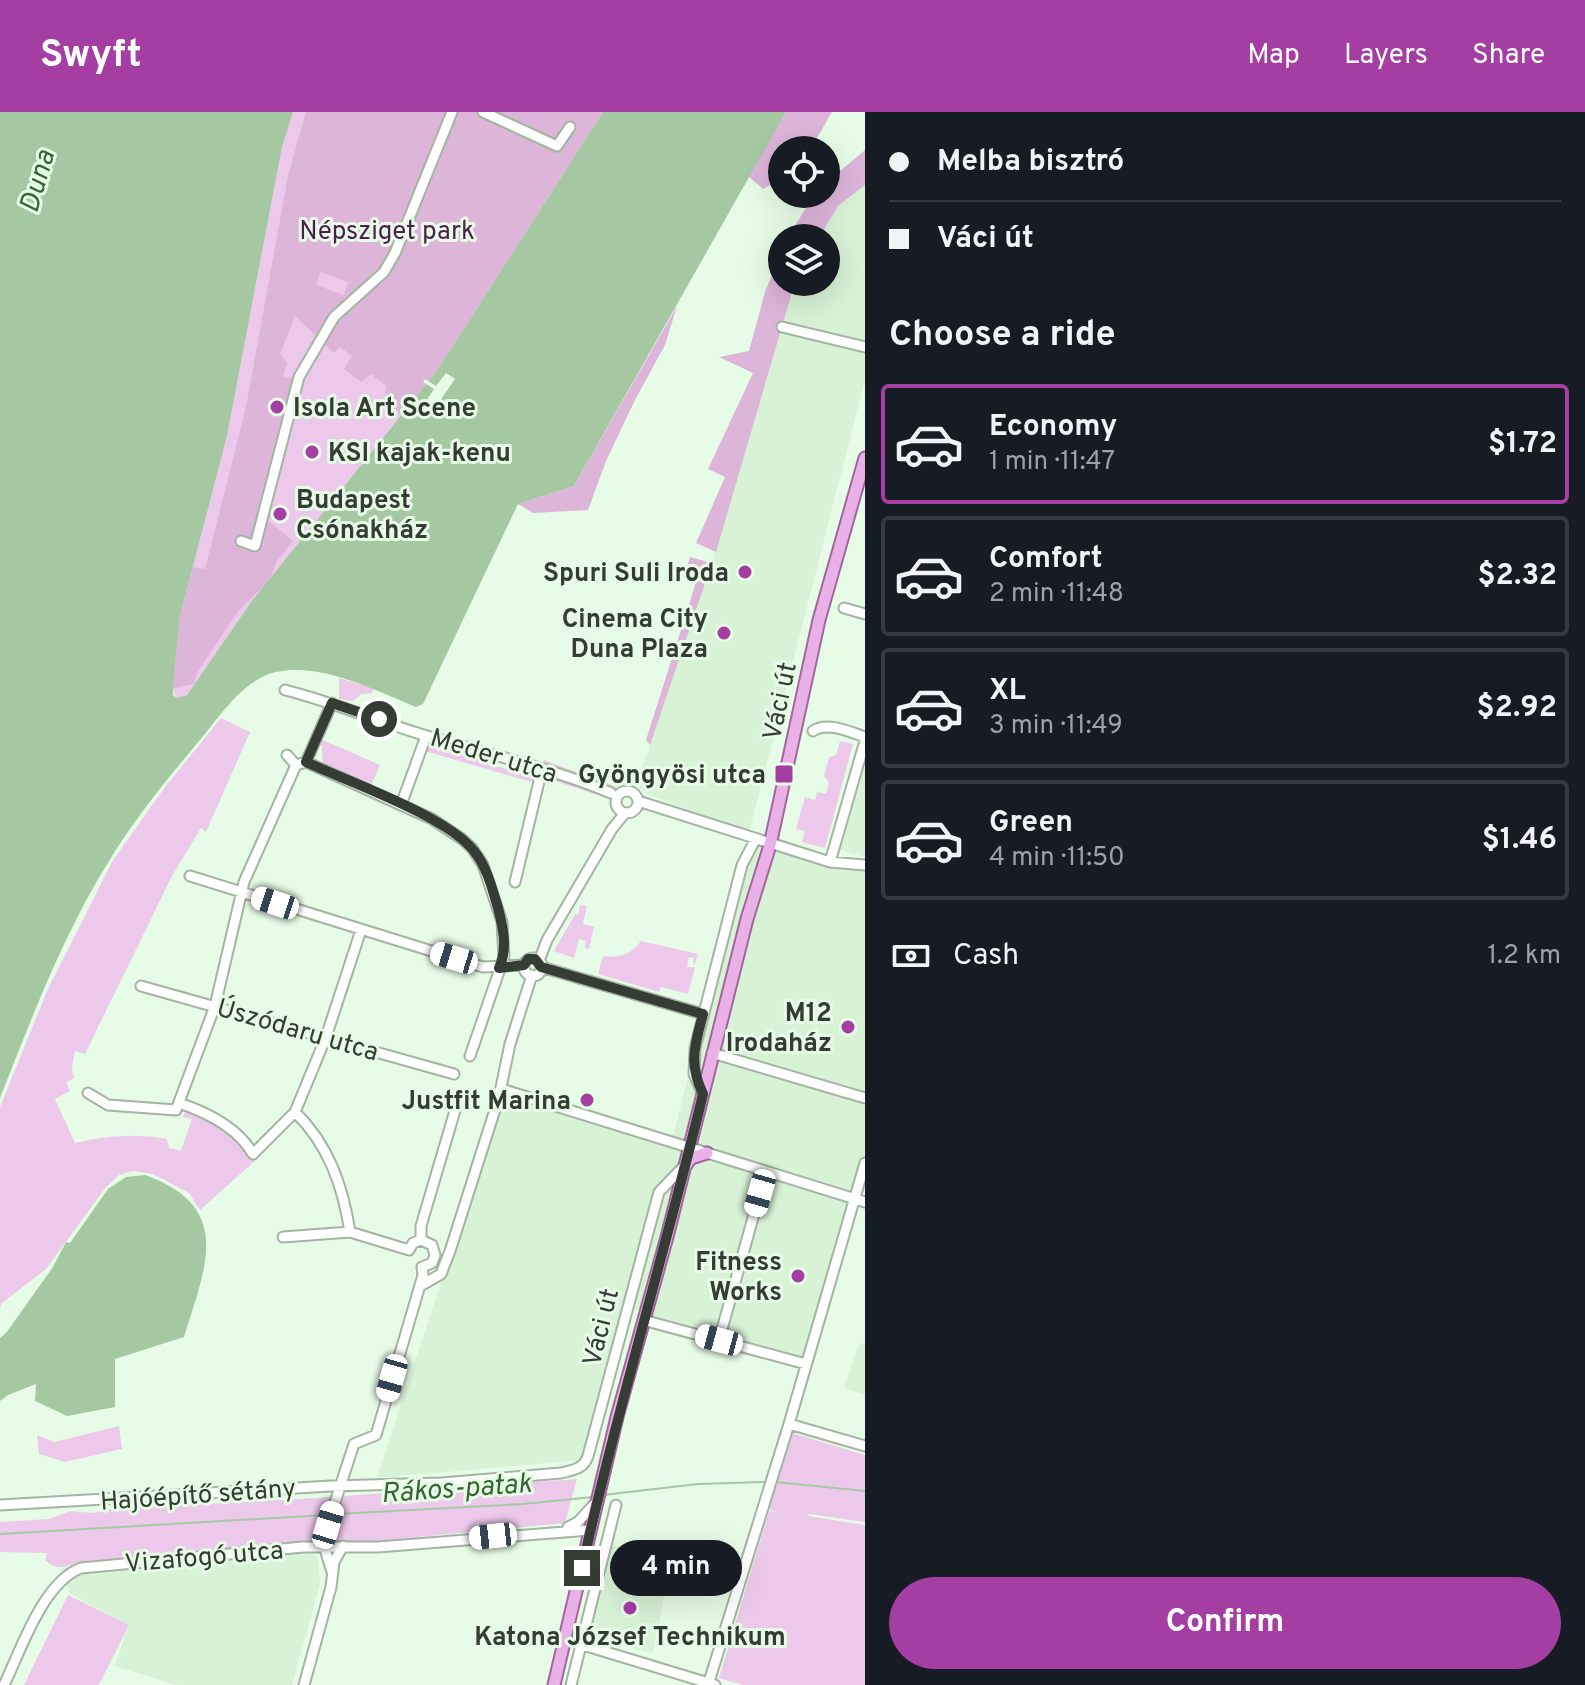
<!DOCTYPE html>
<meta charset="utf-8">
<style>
:root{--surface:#171b24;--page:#20242c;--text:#f1f3f6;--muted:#9ea1a6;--line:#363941;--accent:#a43ea2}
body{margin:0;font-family:Overpass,sans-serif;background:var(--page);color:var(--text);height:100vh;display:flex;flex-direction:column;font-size:30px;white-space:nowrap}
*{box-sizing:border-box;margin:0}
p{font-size:26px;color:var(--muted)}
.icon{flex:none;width:44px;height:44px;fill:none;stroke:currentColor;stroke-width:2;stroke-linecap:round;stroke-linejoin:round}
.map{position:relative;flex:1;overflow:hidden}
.drawer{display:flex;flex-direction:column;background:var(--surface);width:720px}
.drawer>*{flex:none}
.hud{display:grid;align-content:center;height:176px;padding:0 24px;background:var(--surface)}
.fabs{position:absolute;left:768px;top:24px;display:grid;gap:16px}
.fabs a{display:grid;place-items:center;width:72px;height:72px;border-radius:50%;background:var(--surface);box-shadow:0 8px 32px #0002;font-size:40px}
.end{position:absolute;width:36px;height:36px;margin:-18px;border:10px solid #343c33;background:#fff;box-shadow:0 0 0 4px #fff}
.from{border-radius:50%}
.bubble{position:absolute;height:56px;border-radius:28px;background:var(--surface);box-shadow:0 8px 32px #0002;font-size:26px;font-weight:700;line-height:56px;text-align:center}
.car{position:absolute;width:24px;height:48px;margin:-24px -12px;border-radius:10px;box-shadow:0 0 6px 2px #0007;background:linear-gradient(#fff 24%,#345 0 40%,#fff 0 76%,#345 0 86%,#fff 0)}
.hud b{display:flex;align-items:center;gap:28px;height:76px;font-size:30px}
.hud b+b{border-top:2px solid var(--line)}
.hud i{width:20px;height:20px;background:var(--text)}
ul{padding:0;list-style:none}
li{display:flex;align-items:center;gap:24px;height:120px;margin:0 16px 12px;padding:0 8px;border:4px solid var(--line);border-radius:8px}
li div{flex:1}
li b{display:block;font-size:30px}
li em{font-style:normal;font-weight:700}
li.selected{border-color:var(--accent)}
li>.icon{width:72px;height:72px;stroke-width:1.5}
h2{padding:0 24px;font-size:36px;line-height:96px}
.pay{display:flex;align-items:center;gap:20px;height:88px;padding:0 24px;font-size:30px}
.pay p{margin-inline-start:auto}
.cta{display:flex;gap:16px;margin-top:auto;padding:16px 24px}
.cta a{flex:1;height:92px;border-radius:48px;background:var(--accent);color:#fff;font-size:32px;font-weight:700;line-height:92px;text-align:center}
header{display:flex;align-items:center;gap:48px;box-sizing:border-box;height:112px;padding:0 40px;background:var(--accent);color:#fff}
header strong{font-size:38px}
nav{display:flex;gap:44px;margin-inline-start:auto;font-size:28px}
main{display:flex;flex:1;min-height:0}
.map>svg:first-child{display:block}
</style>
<header>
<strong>Swyft</strong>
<nav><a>Map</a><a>Layers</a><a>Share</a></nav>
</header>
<main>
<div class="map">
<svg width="865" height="1573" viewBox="0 0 865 1573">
<rect width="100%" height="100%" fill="#e7fce6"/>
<path fill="#d8f2d6" d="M865,73V268L749,721L645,681L639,673L641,659L712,451L795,170H826V126H819L838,94Z
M865,655V745L840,738Z
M778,731L865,756V1067L814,1252L657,1206L626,1193L583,1348L377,1366L501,986L506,982L671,1032L748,733Z
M859,1231L865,1233V1283L844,1276Z
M306,1431L308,1440L318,1445L320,1472L292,1573H177L114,1554L129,1513L70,1482L61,1457L89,1449Z
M610,1433L672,1446L653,1541L590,1527Z"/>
<path fill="#ecc9ea" d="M293,0H603L436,260L251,490L187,583L176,586L173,576L180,504L227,324L282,35Z
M339,566L373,576L372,581L361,582L353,589L339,587Z
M221,606L250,620L206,720L201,716L172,764L85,942L75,939L72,955L74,966L66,970L70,979L55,987L75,1031C107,1024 134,1021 167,1027L169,1036L181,1039L192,1007L183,1005L187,995L217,1011L257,1047L200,1098L189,1081L153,1062L133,1059L119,1063L106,1075L46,1157L2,1191L0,1196V995L47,879L113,748L165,675Z
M321,627L380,653L371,674L323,653Z
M424,629L539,668L538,672L421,638Z
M840,629L853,632L825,736L802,730L805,719L796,717L805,685L815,688L817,680L826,682L829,670L824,664L829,645L836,643Z
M544,648L617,675L604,685L601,684L540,664Z
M580,793L587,794L583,812L594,815L589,837L585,836L586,829L579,827L574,846L554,839L575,802L578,803Z
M641,829L698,842L695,852L693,851L694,846L689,845L687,855H695L688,882L661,875L659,880L598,862L603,844C621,846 630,843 641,829Z
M119,1314L122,1337L65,1350L39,1342L37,1323L54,1330Z
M792,1321L865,1343V1410L809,1402L808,1404L865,1413V1573H743L719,1566L769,1399L783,1401L769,1398Z
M577,1367L565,1411L366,1430L340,1429L89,1449C71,1451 60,1462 45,1448L47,1441L0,1440V1410L49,1407L71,1399L93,1401L110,1397L316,1386Z
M68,1483L129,1513L99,1573H24Z"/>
<path fill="#dcb5d9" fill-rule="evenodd" d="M306,0H603L436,260L401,303L385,288L386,274L371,262L361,270L344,257L352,244L340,235L334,241L295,204L280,242L287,251L283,265L294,266L293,283L264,405L293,429L277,449L269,469L239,498L198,559L194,572L173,576L180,504L193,455L205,457L246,295L288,64ZM320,160L348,170L344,183L316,173Z
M786,0H832L810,38H782V67L763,77L748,64Z
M865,38V73L838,94L819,126H787L815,82H826V71Z
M782,138V170H795L716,440L696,431L725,365L708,357L753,261L719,245L749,239L765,180Z
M677,194L665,233L635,288L606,349L588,398L533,401L518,392L574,374Z
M690,445L712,451L650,633L646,628L698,464L686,458Z"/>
<path fill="#a5c8a2" d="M0,0H293L282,35L227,324L180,504L173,576V583L177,586L187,583L251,490L436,260L603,0H786L574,374L518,392L423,592L416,595C375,578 321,550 276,560C244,567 220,604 200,628C168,666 135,706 109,749C63,823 32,905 0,986Z
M145,1063C235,1095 205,1156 184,1225L115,1247V1295L67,1304L35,1289L36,1272L8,1283L0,1289V1226L6,1221L53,1155L66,1130L70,1131L108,1077L126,1065Z"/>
<path fill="#e7fce6" d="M446,261L455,267L432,300L423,294L434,277L423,270L425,267L436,274Z"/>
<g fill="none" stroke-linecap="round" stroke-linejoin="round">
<path stroke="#a5c8a2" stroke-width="2" d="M775,1370L865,1379
M603,1383L698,1372L768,1370
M336,1402L523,1392L593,1385
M0,1422L326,1403"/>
<g stroke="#a2b5a1" stroke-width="13">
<path id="minor" d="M483,0L557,34L570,15
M782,215L865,235
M241,429L255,434L299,265L334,205L384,160L395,141L452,0
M844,496L865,502
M285,578C333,590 379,610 427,624C488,642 551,656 611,681
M813,619C827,609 850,620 865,625
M287,643L296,653L306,650L432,707L462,727L472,736L483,753L502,810L504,845L470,944
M306,650L332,591
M616 690a11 11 0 1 1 22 0a11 11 0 1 1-22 0Z
M638,689L830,750L865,753
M401,693L426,624
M830,750L865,629
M190,764L483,855L524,853
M515,770L542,657
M524 855a9 9 0 1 1 18 0a9 9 0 1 1-18 0Z
M539,849L547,828L612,717L625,701
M541,855L703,902
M141,874L454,962
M712,941L865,986
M501,977L865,1090
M88,981L108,993L176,998L215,894L244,770L296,653
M703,982L694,962L695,936L742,753L755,728
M179,991C206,1000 238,1016 253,1042L295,1000L326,925L361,818
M295,1000C329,1033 343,1075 350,1120
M283,1125L350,1120L409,1138L413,1131L421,1128
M421,1128V1114L459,985
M420,1174L441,1162L450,1139L499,985L510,932L532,863
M643,1208L806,1252
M719,1228L766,1059
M789,1312L865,1334
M0,1393L331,1374L442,1371L561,1361C573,1358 584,1357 588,1344L659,1080L685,1053
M568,1415L578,1410L596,1390
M332,1460L325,1437L324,1424L354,1332L376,1323L423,1163L422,1155L432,1151L435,1143L432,1133L421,1128
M583,1533L715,1573
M4,1573C21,1538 43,1470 81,1456L303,1435H378L590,1418
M304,1573L331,1475L334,1450L343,1434
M571,1573L616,1393
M708,1573L789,1312L865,1051"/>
</g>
<g stroke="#a1669e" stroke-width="15">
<path id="major" d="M686,1053L691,1046L707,1041
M554,1573L617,1305L667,1125L747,807L770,733L819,508L865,346"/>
</g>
<use href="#minor" stroke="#fff" stroke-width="9"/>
<use href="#major" stroke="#eab1e8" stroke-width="11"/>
</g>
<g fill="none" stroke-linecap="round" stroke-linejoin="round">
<path stroke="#343c33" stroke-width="10" d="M379,607L332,591L306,650C349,670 447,704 474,739C487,755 492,776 498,796C503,815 508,837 499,856L524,853L528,847H535L541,855L703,902C695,934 688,950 703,982C665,1141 617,1297 582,1456"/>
</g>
<g fill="#a43ea2" stroke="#e7fce6" stroke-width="3">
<circle cx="277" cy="295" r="8"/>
<circle cx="312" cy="340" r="8"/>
<circle cx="280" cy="402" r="8"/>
<circle cx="745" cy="460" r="8"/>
<circle cx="724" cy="521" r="8"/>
<rect x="774" y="652" width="20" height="20" rx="4"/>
<circle cx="848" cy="915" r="8"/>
<circle cx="587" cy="988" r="8"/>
<circle cx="798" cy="1164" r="8"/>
<circle cx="630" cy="1496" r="8"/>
</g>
<g text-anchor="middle" stroke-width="6" stroke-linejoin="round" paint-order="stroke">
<g font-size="26" fill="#4d1f4c" stroke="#e7fce6">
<text x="387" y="127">Népsziget park</text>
</g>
<g font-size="26" font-weight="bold" fill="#343c33" stroke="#e7fce6" text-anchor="end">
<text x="293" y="304" text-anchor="start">Isola Art Scene</text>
<text x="328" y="349" text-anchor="start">KSI kajak-kenu</text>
<text x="296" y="396" text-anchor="start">Budapest<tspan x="296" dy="30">Csónakház</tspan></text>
<text x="729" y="469">Spuri Suli Iroda</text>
<text x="708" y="515">Cinema City<tspan x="708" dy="30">Duna Plaza</tspan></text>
<text x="766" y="671">Gyöngyösi utca</text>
<text x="832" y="909">M12<tspan x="832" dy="30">Irodaház</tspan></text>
<text x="571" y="997">Justfit Marina</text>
<text x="782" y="1158">Fitness<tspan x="782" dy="30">Works</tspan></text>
<text x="630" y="1533" text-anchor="middle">Katona József Technikum</text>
</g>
<g font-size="26" fill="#343c33" stroke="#e7fce6">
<text transform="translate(779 589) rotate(-78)" y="9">Váci út</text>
<text transform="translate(494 643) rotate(17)" y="9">Meder utca</text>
<text transform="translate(298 917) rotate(16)" y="9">Úszódaru utca</text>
<text transform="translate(600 1215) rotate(-76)" y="9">Váci út</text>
<text transform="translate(198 1382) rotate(-4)" y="9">Hajóépítő sétány</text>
<text transform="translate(204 1444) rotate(-5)" y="9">Vizafogó utca</text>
</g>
<g font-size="28" font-style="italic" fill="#346532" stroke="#e7fce6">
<text transform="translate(36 69) rotate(-74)" y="10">Duna</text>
<text transform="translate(456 1375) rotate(-4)" y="10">Rákos-patak</text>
</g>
</g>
</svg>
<div class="fabs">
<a><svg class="icon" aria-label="locate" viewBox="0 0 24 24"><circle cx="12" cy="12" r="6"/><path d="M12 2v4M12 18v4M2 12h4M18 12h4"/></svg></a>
<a><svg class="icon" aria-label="layers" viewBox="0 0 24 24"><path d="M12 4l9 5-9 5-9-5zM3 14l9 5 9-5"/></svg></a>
</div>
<i class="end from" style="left:379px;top:607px"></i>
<i class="end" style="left:582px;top:1456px"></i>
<div class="bubble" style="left:610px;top:1428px;width:132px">4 min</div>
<i class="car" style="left:275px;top:791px;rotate:288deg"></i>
<i class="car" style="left:454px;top:846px;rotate:287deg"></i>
<i class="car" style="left:760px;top:1081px;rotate:196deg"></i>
<i class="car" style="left:719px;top:1228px;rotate:285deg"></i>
<i class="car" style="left:392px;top:1266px;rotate:196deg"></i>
<i class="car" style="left:328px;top:1413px;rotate:17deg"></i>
<i class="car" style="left:493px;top:1424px;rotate:264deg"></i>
</div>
<section class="drawer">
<div class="hud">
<b><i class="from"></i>Melba bisztró</b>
<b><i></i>Váci út</b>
</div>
<h2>Choose a ride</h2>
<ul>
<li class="selected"><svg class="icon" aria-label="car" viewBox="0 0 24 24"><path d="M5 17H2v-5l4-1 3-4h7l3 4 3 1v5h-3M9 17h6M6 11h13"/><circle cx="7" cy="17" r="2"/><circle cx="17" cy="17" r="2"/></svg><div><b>Economy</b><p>1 min · 11:47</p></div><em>$1.72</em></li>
<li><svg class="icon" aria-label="car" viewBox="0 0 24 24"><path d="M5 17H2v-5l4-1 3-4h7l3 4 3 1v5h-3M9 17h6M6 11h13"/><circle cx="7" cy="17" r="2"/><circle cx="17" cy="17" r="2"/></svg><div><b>Comfort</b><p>2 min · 11:48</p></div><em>$2.32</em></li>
<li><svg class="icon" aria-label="car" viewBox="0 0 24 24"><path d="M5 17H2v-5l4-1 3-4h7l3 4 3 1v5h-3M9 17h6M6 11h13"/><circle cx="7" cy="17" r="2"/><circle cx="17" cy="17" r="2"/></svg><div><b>XL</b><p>3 min · 11:49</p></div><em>$2.92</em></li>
<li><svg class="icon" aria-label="car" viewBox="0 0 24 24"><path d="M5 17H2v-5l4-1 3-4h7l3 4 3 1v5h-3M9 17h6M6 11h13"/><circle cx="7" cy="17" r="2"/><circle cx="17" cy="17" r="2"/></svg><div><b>Green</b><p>4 min · 11:50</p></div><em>$1.46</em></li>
</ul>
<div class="pay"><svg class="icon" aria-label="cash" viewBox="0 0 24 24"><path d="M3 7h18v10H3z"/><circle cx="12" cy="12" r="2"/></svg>Cash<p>1.2 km</p></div>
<div class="cta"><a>Confirm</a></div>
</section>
</main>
